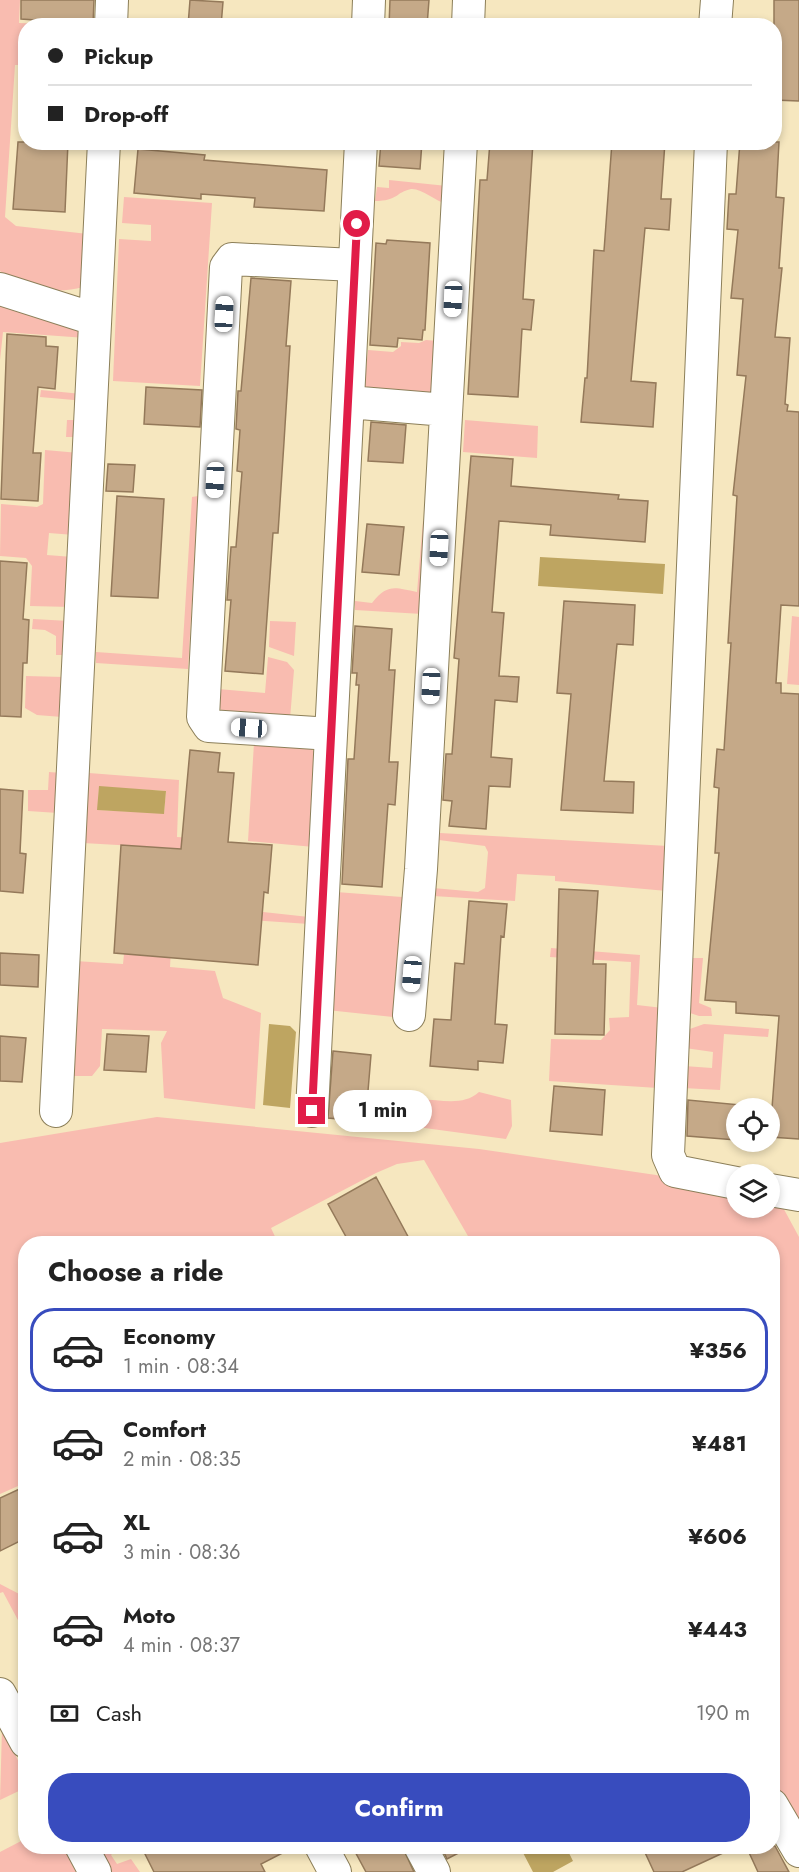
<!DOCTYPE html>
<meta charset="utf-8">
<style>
:root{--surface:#fff;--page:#f6f6f6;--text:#222;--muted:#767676;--line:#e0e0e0;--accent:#384cbe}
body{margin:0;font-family:Jost,sans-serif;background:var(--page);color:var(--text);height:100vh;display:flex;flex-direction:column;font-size:22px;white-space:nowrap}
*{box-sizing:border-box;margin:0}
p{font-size:20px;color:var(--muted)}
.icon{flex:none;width:33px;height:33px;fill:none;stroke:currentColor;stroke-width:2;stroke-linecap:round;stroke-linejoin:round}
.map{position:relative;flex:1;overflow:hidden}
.details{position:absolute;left:18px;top:1236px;width:762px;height:618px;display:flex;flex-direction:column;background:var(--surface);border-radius:24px;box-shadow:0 3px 9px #0003}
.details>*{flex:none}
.banner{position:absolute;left:18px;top:18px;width:764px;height:132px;border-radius:24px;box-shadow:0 3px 9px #0003;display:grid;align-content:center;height:132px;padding:0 30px;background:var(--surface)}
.buttons{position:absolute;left:726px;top:1098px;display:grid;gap:12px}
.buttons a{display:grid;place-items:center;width:54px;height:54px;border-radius:50%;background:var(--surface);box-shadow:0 3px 9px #0003;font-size:30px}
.end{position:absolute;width:27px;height:27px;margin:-14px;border:8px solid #e11d48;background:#fff;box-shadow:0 0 0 3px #fff}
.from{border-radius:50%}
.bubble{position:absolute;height:42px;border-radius:21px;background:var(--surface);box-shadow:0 3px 9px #0003;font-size:20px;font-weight:700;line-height:42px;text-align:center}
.car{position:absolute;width:18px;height:36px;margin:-18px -9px;border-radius:8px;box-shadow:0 0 4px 2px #0007;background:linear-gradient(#fff 24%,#345 0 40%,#fff 0 76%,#345 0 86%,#fff 0)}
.banner b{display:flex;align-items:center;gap:21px;height:57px;font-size:22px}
.banner b+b{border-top:2px solid var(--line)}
.banner i{width:15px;height:15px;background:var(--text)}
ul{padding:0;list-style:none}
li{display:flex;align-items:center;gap:18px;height:84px;margin:0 12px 9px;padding:0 18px;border:3px solid transparent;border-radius:24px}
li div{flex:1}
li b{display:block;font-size:22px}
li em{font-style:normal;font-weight:700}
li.on{border-color:var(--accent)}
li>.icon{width:54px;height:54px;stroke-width:1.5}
h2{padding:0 30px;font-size:27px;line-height:72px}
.pay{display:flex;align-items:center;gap:15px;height:66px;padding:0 30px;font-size:22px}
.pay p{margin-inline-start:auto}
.button{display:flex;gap:12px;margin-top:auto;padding:12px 30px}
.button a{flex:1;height:69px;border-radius:24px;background:var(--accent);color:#fff;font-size:24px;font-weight:700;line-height:69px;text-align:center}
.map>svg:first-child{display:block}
</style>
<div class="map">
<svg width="799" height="1872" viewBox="0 0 799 1872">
<rect width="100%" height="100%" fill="#f6e7bf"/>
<path fill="#f9bcb0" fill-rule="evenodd" d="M0,0H20L19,23L84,25L26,26L25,65H15L5,217L16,226L88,234L83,287C56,295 23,289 0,271Z
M389,180L447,186L446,204C436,201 421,188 411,189C396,192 398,201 375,201L377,187L389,188Z
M124,197L212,203L200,386L113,381L119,239L151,241V225L122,223Z
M0,302L32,317L64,321L86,332V338L3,332L0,360Z
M426,340L438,341L434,396L364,389L368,350L393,352L401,346V342L419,343Z
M41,390L82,394L80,437H66L67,420H74V400L40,397Z
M465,420L538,426L537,458L463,452Z
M45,450L79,453L74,535L49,533L47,555L73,557L71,607L30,606L32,566L26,558L0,556L1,504L37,507L43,504Z
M198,496L188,669L96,663V652L182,658L192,497Z
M423,521L430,522L422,614L355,610V601L372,603C388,583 395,588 417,592Z
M792,616L799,617V685L787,684Z
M33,619L69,621L67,655H56V636L45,630L32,629Z
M270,621L296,622L294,656L269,647Z
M268,657L287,662L294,670L290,719L223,714L217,702L218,689L265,693Z
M26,676L64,677L62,717L37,715L25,708Z
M254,743L310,747L319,758L314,847L248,841Z
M49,772L62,773L58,813L28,811V790H48Z
M89,773L179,780L177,837L209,839L208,906L309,917V924L173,915L170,967L215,971L223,998L261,1013L255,1109L164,1098L161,1043L167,1031L102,1029L100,1066L92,1076H73L75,961L123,964L124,954L164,956L170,848L83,843ZM99,787L166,791L164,813L98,810Z
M440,833L668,846L667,891L555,881V876L517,874L515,901L433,896V888L478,892L485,888L488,852L485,846L439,840Z
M336,892L402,897L393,1017L327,1010Z
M551,948L640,955L637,1005L663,1008L658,1088L549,1081L551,1039L601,1040L610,1030L609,1018L629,1017L631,962L550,957Z
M691,958H703L699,1003L711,1008L712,1016H699L687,1012Z
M704,1024L769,1029L768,1037L724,1034L720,1090L683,1088L684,1066L712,1068L713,1052L685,1048L687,1030Z
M479,1092L511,1100L512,1126L506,1139L395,1124L398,1104C424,1091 457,1112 479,1092Z
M157,1117L479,1149L656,1175L736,1192V1208H770V1199L780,1202L799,1237V1826L772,1779V1244L472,1243L424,1160L397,1164L376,1173L271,1228L278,1243L26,1244L25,1483L0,1494V1143Z
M0,1584L25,1597V1619L19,1622L3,1592L0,1593Z
M2,1729L26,1776L25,1788L0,1800Z
M25,1839L26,1846L63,1847L76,1872H0V1852Z
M96,1847H118L111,1855L117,1864L131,1859L140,1872H110Z"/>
<path fill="#bea561" d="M540,557L665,564L663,594L538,586Z
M99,786L166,791L164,814L97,810Z
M269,1024L290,1026L296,1032L290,1108L263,1105Z
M520,1847H566L573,1861L553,1872H533Z"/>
<path fill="#c5a988" stroke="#94795a" stroke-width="1.5" d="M21,0H94L93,24L21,19Z
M190,0L223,2L221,26H188Z
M390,0H429L427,26H389Z
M774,0H799V101L774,100Z
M18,142H68L65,212L13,209Z
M381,142H422L420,169L379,166Z
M490,142H533L523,299L534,300L531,330L522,329L518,397L468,394L480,180H487Z
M612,142H665L661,199H671L669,230L645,228L631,381L656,383L653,427L581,422L585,378H587L594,250L604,251Z
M740,142H779L776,197L784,198L779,268H782L775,337L790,338L785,404L788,405L787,411L799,412V606L781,605L776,683H781V693L799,694V1139L770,1137V1108H736V1140L687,1136L688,1100L772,1108L779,1016L736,1013V1002L705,1000L719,853H715L719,788L714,787L717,749L724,750L731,643H728L737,496L733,495L746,376L737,375L743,299L731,298L738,230L727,229L729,194H736Z
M138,149L205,155L204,160L327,170L324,211L254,207L255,198L201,194V199L134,193Z
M387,240L430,243L425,330H423L422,340L398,338L397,347L370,345L376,243L386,244Z
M251,278L291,281L286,346H290L284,442L278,533H273L263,674L225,671L231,600H227L231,547H236L242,472L237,471L240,430L236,429L238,391H241Z
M7,334L46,337V346L58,347L55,389L38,387L33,453H41L38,501L1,499Z
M146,387L202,390L200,427L144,424Z
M371,422L406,425L403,463L368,461Z
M471,456L513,459L511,486L619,495L618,499L648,501L645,542L550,535L551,525L499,521L492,612L504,613L499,676L519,677L517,702L495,700L491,757L512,759L510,787L489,786L486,829L449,826L452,801L443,800L446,754H452L459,659L454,658Z
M108,464L135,465L133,492L106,491Z
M117,496L164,499L158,598L111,596Z
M367,524L404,527L399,575L362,572Z
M0,561L27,563L23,619L29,620L27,663H23L21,717L0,716Z
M564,601L635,605L633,645L617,644L604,781L634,782L633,813L561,810L571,694L557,693Z
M355,626L392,629L389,670H395L389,762H398L395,805L388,804L382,887L342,884L348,759H354L359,685H356L357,673H352Z
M190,750L220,753L218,772L234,773L228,842L272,845L268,893L264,892L258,965L114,953L121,845L181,849Z
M0,789L23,791L20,853L26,854L23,893L0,891Z
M559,889L598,891L593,964H606L604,1035L555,1034Z
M469,901L507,904L504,937L501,936L495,1024L507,1025L503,1063L478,1061V1070L430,1066L434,1019L451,1020L455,963L464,964Z
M0,953L39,955L38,987L0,985Z
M107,1034L149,1036L146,1072L104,1070Z
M0,1036L26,1038L22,1082L0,1081Z
M333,1051L371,1055L368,1091L384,1092L382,1123L328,1118Z
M554,1086L605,1090L602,1135L550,1131Z
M376,1177L412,1244H350L328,1204Z
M26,1486V1538L0,1551V1498Z
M141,1846H296L261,1864L265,1872H154Z
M352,1846H402L414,1872H366Z
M441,1846H472L447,1859Z
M642,1846H738L682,1872H654Z
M746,1846H775L789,1872H758Z"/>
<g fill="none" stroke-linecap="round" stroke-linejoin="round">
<g stroke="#8c7f59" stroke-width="34">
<path id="minor" d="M111,26L112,0
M368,26L369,0
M468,26L469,0
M715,26L717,0
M711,142L668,1155L675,1171L736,1183
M0,289L94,319
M348,402L446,410
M331,734L209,726L203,717L226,267L232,259L354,265
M409,1015L421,869L461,142
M56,1111L104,142
M312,1111L361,142
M770,1190L799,1195
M0,1694L26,1742
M772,1805L799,1851
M81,1846L95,1872
M321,1846L335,1872
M420,1846L434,1872"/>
</g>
<use href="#minor" stroke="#fff" stroke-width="32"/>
</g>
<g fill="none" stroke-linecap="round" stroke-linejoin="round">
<path stroke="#e11d48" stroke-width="8" d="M312,1111L357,224"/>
</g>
</svg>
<div class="buttons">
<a><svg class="icon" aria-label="locate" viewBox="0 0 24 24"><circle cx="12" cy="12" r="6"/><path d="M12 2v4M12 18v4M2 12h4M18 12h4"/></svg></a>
<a><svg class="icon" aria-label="layers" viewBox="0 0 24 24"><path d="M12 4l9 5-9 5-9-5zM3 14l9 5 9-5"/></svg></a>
</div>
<i class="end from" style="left:357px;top:224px"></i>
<i class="end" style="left:312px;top:1111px"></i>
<div class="bubble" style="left:333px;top:1090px;width:99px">1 min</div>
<i class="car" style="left:453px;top:299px;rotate:183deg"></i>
<i class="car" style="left:224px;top:314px;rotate:3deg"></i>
<i class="car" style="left:215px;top:480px;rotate:183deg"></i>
<i class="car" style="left:439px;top:548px;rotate:183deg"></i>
<i class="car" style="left:431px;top:686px;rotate:183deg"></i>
<i class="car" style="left:249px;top:728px;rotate:274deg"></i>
<i class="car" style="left:412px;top:974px;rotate:185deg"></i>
<div class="banner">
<b><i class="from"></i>Pickup</b>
<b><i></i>Drop-off</b>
</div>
<section class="details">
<h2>Choose a ride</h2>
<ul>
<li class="on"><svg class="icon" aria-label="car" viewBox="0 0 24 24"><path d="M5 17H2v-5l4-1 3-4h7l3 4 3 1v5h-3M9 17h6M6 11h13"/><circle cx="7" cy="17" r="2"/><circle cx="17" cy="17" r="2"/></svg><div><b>Economy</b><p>1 min · 08:34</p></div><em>¥356</em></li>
<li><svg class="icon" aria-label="car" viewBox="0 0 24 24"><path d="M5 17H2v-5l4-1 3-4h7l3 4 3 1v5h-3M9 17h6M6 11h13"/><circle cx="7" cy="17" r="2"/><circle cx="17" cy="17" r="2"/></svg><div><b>Comfort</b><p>2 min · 08:35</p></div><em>¥481</em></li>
<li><svg class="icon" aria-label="car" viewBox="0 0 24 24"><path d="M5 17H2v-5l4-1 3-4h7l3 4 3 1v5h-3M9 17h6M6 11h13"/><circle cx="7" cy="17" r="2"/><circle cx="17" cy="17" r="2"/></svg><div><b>XL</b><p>3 min · 08:36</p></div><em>¥606</em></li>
<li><svg class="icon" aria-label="car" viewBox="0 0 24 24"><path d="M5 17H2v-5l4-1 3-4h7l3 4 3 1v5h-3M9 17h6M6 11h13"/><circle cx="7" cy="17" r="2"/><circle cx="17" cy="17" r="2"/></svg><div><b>Moto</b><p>4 min · 08:37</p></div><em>¥443</em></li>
</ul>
<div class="pay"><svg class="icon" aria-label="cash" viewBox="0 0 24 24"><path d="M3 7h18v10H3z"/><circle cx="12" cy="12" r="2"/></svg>Cash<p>190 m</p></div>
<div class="button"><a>Confirm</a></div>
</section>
</div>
